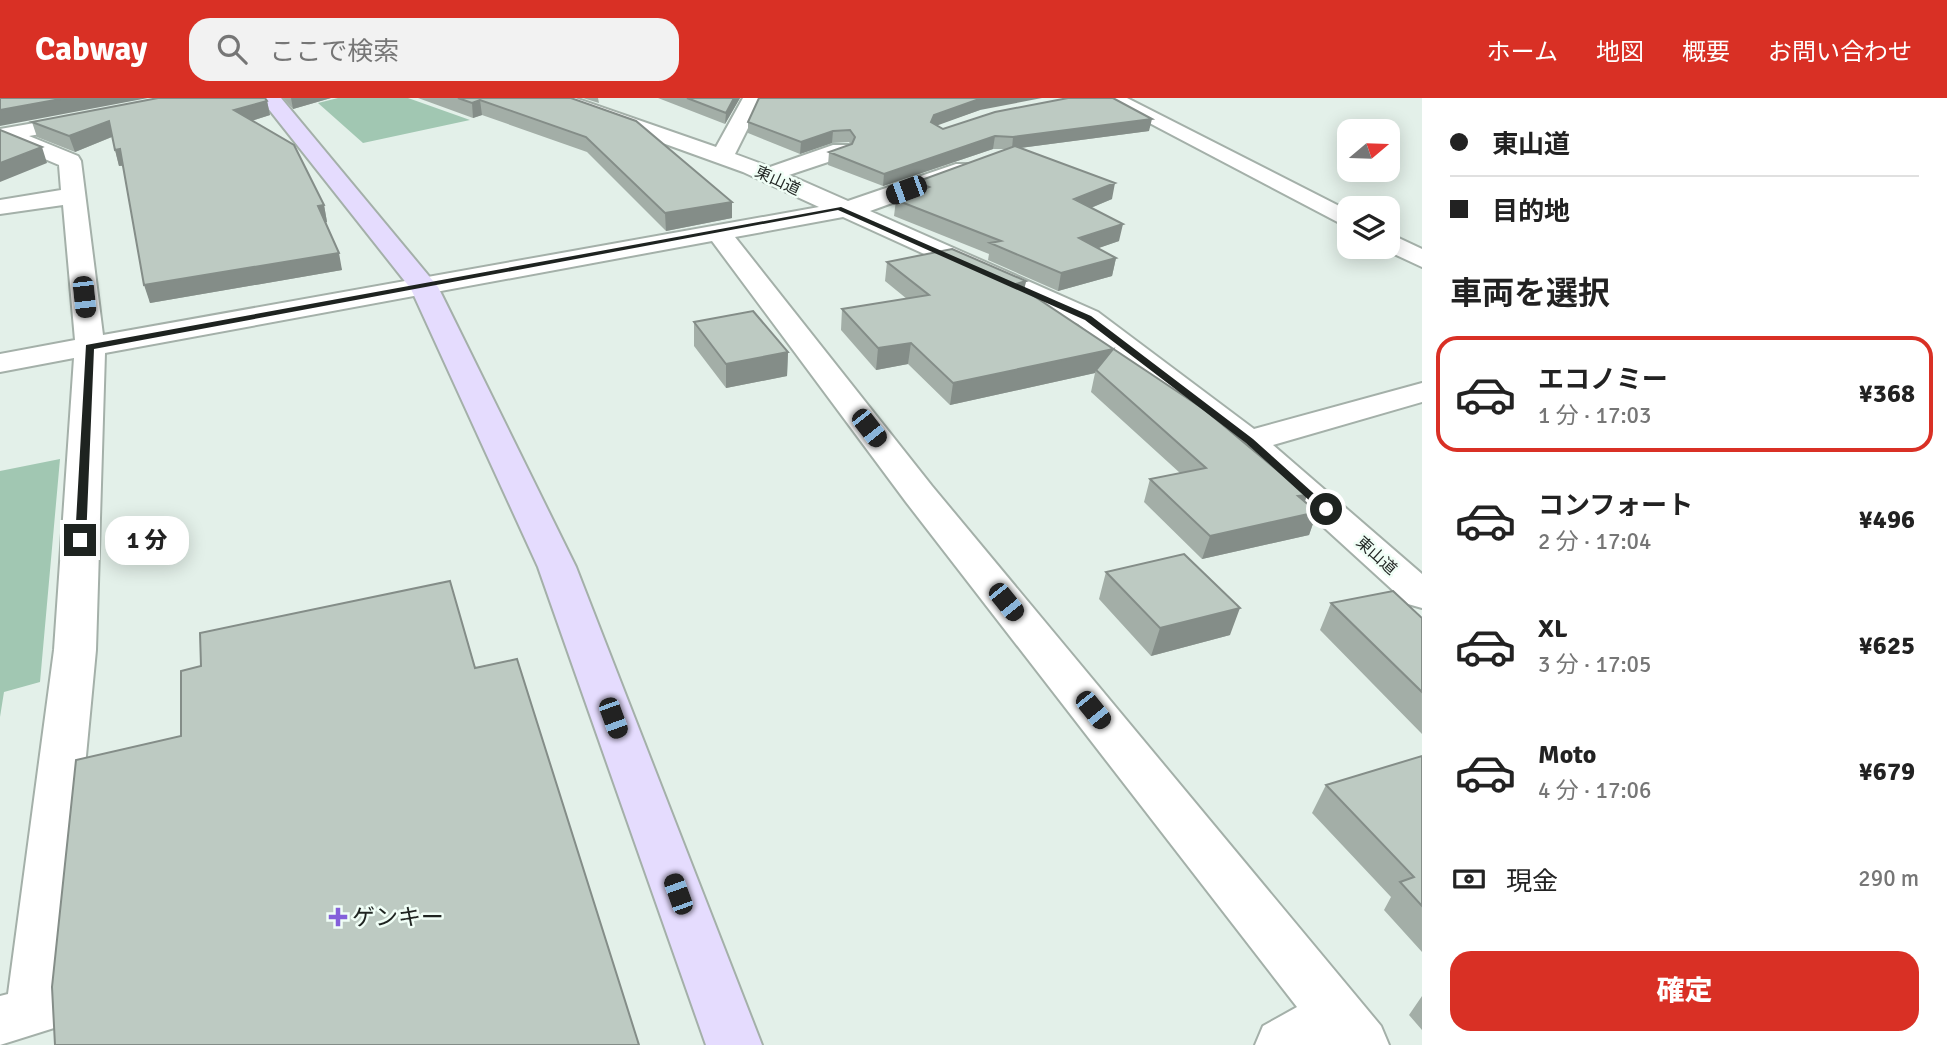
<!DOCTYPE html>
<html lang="ja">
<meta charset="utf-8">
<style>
:root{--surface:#fff;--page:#f2f2f2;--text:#222;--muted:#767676;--line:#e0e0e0;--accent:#d93025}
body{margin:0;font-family:Signika,"Noto Sans JP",sans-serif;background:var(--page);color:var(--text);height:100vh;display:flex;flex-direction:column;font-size:26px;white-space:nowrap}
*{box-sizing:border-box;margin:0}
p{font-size:23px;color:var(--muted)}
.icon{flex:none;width:38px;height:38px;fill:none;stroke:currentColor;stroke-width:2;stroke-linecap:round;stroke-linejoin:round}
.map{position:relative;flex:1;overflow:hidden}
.details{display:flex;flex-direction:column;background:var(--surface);width:525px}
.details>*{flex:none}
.banner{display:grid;align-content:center;height:154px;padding:0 28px;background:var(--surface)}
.needle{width:46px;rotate:71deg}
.tools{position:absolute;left:1337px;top:21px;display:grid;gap:14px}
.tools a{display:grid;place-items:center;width:63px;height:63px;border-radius:14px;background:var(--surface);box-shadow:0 4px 18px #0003;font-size:35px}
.end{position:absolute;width:32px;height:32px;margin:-16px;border:9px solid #1e2320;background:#fff;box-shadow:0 0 0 4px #fff}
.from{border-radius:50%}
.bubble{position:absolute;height:49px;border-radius:21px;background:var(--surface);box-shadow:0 4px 18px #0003;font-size:23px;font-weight:800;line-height:49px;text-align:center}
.car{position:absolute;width:21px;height:42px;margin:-21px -10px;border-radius:9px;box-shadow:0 0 5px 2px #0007;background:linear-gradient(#222 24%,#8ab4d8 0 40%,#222 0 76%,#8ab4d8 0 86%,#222 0)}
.banner b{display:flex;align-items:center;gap:24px;height:66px;font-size:26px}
.banner b+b{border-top:2px solid var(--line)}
.banner i{width:18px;height:18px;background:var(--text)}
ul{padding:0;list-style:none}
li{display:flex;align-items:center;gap:21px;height:116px;margin:0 14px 10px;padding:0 14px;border:4px solid transparent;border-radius:21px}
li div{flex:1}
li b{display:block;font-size:26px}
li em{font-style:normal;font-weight:800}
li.active{border-color:var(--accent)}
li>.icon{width:63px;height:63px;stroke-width:1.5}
h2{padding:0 28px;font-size:32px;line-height:84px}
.pay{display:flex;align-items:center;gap:18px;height:77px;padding:0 28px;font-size:26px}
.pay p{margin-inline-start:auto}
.button{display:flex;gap:14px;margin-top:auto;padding:14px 28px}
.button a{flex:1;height:80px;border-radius:21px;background:var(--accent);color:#fff;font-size:28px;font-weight:800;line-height:80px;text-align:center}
header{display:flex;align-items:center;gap:42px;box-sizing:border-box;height:98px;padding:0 35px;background:var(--accent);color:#fff}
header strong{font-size:33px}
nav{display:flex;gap:38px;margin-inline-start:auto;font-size:24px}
.search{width:490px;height:63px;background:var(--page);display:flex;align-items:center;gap:18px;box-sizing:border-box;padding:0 24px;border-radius:21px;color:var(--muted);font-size:26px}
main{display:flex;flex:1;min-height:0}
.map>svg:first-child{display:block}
</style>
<header>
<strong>Cabway</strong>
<div class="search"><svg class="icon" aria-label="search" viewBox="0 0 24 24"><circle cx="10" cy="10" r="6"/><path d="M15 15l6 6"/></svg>ここで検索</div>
<nav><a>ホーム</a><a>地図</a><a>概要</a><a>お問い合わせ</a></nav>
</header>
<main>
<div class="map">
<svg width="1422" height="947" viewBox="0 0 1422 947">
<rect width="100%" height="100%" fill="#e3f0e9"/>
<path fill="#a1c7b2" d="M338,0H408L470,22L363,45L318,5Z
M60,361L40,584L4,594L0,619V373Z"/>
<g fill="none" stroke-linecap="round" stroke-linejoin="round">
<g stroke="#a4b0a9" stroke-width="4">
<path id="street" d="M546,0H575L716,49L743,0H763L735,56L770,69L833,47H849L852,52L849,57L789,77L848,103L956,66H972L975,71L972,76L870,113L1098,214L1254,331L1422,285V304L1273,347L1422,476V510L1408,506L1237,350L1078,226L843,119L735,139L932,388L1381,928L1389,947H1255L1263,928L1297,909L906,404L712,143L105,255L96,552L62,912L54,930L0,947V898L8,896L54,552L74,260L0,274V256L75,242L63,107L0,116V102L61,92L59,67L0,42V31L86,16L96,22L86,28L29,38L78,58L81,63L103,237L819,109L743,74L549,4Z
M1102,0H1127L1349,113V130Z
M1388,135L1422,151V169L1379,149H1388Z"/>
</g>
<g stroke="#a4b0a9" stroke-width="4">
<path id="secondary" d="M260,0H281L438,189L576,469L762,947H706L538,469L411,191Z"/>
</g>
<use href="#street" fill="#fff" fill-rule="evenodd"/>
<use href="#secondary" fill="#e5dcfe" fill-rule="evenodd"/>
</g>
<path fill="#a3aea7" d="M283,0H331L293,11Z
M418,0H571L732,120L666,133L587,54L482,17L473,20Z
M583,0H598L599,5Z
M658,0H740L725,26Z
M267,3L270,17L252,23L324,107L327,124L325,125L342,172L150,205L123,68H119L112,39L75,54L37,39L32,24Z
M980,12L936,27L943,31L1149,33L1020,50L1112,101L1091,110L1119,143L1098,150L1116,160L1112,178L1058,193L988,162L989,156L894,118L896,102L914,94L916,84L1007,51H993L883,88L828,67L829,54L851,47L849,44L832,45L800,56L748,35V24Z
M887,164L1026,183L1024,191L1307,397L1305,404L1317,414L1309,437L1202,461L1144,404L1150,381L1180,375L1091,294L1095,275L950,307L908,266L876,272L841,232L842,211L907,201L885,183Z
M694,224L788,254L787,278L726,290L694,248Z
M1106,474L1230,537L1151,558L1099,501Z
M1331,505L1422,520V636L1320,532Z
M1422,658V854L1384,812L1391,799L1312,715L1326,687Z
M1422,898V932L1409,917Z"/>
<path fill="#848d88" d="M66,0H148L0,28V12Z
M291,0H331L293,11Z
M734,0H740L725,26L726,15Z
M982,0H1042L980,12L933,29L931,24L934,17Z
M480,2L482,17L473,20L472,5Z
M267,3L270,17L238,27L234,12Z
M1152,21L1149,33L1012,51L1013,39Z
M109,23L114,38L75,54L69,38Z
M833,33L832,45L800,56L801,44Z
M995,38L993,51L883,88L884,76Z
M42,49L47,65L0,84V65Z
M120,51L125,67L119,68L115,52Z
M1115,85L1112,101L1071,118L1074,101Z
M732,104V120L666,133L665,115Z
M324,107L327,124L321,125L318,108Z
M1123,126L1119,143L1076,158L1079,140Z
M339,155L342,172L150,205L144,187Z
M1116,160L1112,178L1058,193L1061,175Z
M1026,183L1022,203L1016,186Z
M911,245L908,266L876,272L878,250Z
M1113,251L1096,272L1095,275L950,307L953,285Z
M788,254L787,278L726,290V266Z
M1307,397L1299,418L1317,414L1309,437L1202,461L1210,438L1298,398Z
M1240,510L1230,537L1151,558L1160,530Z"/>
<path fill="#bdcac2" stroke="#848d88" stroke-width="2" d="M0,0H66L0,12Z
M158,0H265L267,3L234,12L294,47L324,107L318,108L339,155L144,187L120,51L115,52L109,23L69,38L32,24Z
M458,0H571L636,23L732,104L665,115L586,39L480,2L472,5Z
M687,0H734L726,15Z
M759,0H982L934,17L931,24L943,31L995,14L1068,0H1113L1152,21L1013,39L995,38L884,76L829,54L852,46L855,39L850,32L833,33L801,44L748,24Z
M0,32L42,49L0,65Z
M1015,48L1115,85L1074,101L1123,126L1079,140L1116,160L1061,175L990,145L1001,143L896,102L929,89L916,84Z
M952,151L1026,183L1016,186L1205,312L1307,397L1298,398L1317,414L1210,438L1150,381L1206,370L1096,272L1113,251L953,285L911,245L878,250L842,211L929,197L887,164Z
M753,213L788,254L726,266L694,224Z
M1184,456L1240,510L1160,530L1106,474Z
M450,483L475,570L517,561L639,947H55L52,889L76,662L181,638V573L201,568L200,535Z
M1393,493L1422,520V594L1331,505Z
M1422,658V808L1400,784L1414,779L1326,687Z"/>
<path fill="#1e2320" d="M841,109L1091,218L1253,341L1331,411L1322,414L1246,345L1085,222L838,112L94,251L86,442L80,445L75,442L86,247Z"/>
<path fill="#8460da" stroke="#f0fef6" stroke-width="2.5" d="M334.5 808.5h7v7h7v7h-7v7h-7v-7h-7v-7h7z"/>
<g text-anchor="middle" stroke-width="5" stroke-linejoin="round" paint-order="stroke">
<g font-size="16" fill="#1e2320" stroke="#f0fef6">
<text transform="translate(778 82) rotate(25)" y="6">東山道</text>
<text transform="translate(1377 457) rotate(42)" y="6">東山道</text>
</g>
<g font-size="23" fill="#1e2320" stroke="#f0fef6" text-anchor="start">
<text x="352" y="827">ゲンキー</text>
</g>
</g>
</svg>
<div class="tools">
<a><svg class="needle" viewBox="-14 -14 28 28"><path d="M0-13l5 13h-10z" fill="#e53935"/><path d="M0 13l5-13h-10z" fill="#767676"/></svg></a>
<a><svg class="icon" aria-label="layers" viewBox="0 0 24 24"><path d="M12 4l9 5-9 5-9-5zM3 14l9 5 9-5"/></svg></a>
</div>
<i class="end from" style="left:1326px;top:411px"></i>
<i class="end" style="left:80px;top:442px"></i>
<div class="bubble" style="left:105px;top:418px;width:84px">1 分</div>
<i class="car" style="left:906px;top:92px;rotate:250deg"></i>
<i class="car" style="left:84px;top:199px;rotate:174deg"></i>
<i class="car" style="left:869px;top:330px;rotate:142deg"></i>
<i class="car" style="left:1006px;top:504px;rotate:141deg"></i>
<i class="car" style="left:1093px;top:612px;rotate:141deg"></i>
<i class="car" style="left:613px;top:620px;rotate:160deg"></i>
<i class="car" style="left:678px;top:796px;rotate:340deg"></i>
</div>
<section class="details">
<div class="banner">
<b><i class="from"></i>東山道</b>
<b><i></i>目的地</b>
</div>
<h2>車両を選択</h2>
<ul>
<li class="active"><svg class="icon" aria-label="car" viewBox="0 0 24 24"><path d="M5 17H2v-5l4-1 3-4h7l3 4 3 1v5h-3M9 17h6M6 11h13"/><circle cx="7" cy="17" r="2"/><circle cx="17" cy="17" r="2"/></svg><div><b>エコノミー</b><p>1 分 · 17:03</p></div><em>¥368</em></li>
<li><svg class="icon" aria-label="car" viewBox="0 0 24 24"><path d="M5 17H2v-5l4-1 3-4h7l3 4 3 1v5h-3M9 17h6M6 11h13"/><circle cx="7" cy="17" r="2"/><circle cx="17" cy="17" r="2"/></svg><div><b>コンフォート</b><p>2 分 · 17:04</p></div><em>¥496</em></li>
<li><svg class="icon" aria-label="car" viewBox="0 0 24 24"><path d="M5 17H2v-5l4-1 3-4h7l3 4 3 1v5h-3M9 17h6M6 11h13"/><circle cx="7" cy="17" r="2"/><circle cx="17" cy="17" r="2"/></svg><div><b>XL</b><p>3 分 · 17:05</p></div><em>¥625</em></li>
<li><svg class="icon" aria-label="car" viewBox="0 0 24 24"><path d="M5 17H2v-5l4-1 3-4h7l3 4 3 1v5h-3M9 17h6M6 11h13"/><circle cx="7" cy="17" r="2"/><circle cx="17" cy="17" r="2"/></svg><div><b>Moto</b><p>4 分 · 17:06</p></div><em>¥679</em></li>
</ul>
<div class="pay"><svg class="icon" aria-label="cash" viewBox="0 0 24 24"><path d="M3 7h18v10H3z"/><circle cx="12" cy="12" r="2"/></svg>現金<p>290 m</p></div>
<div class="button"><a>確定</a></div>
</section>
</main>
